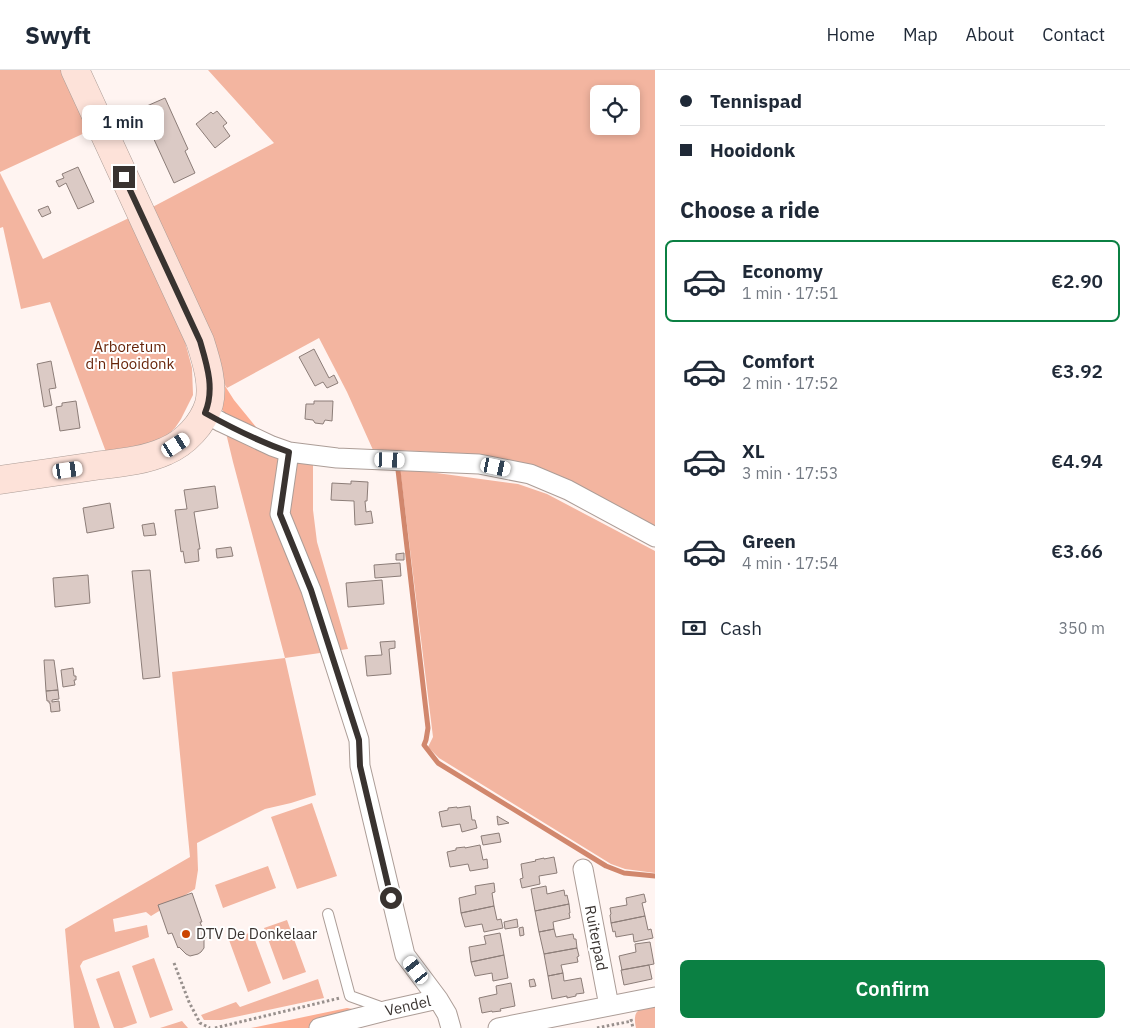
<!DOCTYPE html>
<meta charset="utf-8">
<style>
:root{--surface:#fff;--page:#f2f2f3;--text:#1f2937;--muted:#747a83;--line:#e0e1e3;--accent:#0b8043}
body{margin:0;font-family:"IBM Plex Sans",sans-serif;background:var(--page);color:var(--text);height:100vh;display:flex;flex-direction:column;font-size:19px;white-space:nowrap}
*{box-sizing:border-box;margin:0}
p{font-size:16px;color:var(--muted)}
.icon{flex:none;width:28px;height:28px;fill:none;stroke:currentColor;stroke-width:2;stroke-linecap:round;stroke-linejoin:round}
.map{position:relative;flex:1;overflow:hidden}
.details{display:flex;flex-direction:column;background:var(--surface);width:475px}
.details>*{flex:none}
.guide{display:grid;align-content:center;height:110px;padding:0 25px;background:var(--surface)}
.tools{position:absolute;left:590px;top:15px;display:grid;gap:10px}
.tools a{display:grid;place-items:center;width:50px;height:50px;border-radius:8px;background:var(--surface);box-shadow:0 2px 8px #0003;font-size:25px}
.end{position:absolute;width:22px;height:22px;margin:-11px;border:6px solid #393330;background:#fff;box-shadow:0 0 0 2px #fff}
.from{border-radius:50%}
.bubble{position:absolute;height:35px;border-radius:8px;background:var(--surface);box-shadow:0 2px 8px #0003;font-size:16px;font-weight:600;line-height:35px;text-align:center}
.car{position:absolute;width:15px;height:30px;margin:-15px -8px;border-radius:6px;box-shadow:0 0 4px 1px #0007;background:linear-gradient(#fff 24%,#345 0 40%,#fff 0 76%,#345 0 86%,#fff 0)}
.guide b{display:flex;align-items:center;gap:18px;height:48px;font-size:19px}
.guide b+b{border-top:1px solid var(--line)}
.guide i{width:12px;height:12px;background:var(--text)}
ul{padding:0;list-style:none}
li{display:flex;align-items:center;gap:15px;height:82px;margin:0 10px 8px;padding:0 15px;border:2px solid transparent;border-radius:8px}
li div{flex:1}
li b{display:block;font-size:19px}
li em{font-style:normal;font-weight:600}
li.selected{border-color:var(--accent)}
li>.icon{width:45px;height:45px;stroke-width:1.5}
h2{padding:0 25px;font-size:22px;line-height:60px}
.pay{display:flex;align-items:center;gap:12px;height:55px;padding:0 25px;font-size:19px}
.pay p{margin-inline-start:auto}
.action{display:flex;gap:10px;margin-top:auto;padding:10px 25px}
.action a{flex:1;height:58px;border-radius:8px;background:var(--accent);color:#fff;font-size:20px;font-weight:600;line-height:58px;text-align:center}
header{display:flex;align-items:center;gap:30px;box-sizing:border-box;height:70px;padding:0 25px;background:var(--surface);border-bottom:1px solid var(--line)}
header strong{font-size:24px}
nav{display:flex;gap:28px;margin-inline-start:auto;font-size:18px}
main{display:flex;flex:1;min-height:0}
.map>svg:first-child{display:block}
</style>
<header>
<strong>Swyft</strong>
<nav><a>Home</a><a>Map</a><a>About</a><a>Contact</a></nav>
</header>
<main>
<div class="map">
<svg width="655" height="958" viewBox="0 0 655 958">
<rect width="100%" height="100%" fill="#fff4f1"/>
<path fill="#f3b5a0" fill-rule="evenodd" d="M0,0H62L89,61L0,102Z
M208,0H655V460L491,387L418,381L373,380L347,322L319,268L227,318L218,305L145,141L274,73ZM599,24H631V56H599Z
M0,103L43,189L129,148L184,268L192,298L193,325L181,349L175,358L163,369L152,373L106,382L50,232L21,239L3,157L0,158Z
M226,363L313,393V440L317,472L348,579L285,588L316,725L291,733L265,739L197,773L198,800L195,819L151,846L146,842L113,849L115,862L147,855L149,867L83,891L80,896L100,958H74L65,859L190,787L172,602L285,588L233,392Z
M400,398L518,414L547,424L655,481V803L625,799L611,794L439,688L428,677L433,667Z
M312,733L337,806L297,819L271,747Z
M268,796L276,818L223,838L215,815Z
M287,850L306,902L283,910L264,858Z
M252,862L271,913L248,922L229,870Z
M154,888L173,940L150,948L132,896Z
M119,901L137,953L122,958H114L96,909Z
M318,909L324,928L221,950H204L201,945L236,932L240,937Z
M655,935V958H636C632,939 639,939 655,935Z
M182,951L188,958H160Z"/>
<path fill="#fbae93" d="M218,305L234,330L261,363C243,355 219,349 217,324C216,318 218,311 218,305Z
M347,938L358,940L327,958H251Z"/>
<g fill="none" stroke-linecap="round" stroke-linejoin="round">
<path stroke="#d1876d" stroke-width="5" d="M398,400L428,658L426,670L424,675L438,693L606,796L624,803L655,806"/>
</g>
<path fill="#dbcac5" stroke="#8c7d78" d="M165,28L188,79L185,81L195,103L174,113L140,39Z
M217,41L227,53L223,56L230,66L215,78L196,54L211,42L213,44Z
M78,97L94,132L78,139L66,113L59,117L56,111L64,108L62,104Z
M48,136L51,143L42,147L38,140Z
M314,279L329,308L334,305L338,313L327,318L323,312L315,316L299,287Z
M51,291L56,318L49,319L52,335L44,337L37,294Z
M76,331L80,358L60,361L56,337L62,336V333Z
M314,331H333L332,351L325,350L323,354L315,353L313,350L305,349L306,334H314Z
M351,411L368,412L367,431H365L366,442L371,441L373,453L355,455L354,431L331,430L332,413L351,414Z
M215,416L218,438L194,442L200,479H198L199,491L185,493L183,481L181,482L175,440L187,439L184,420Z
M110,433L114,458L87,463L83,438Z
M154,453L156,465L144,466L142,455Z
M231,477L233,486L217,488L216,479Z
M404,483V490H396V484Z
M400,493L401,506L375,508L374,495Z
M150,500L160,607L143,609L132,501Z
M88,505L90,533L55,537L53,508Z
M382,510L384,534L348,537L346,513Z
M395,571V578L389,579L391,604L367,606L365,586L382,585L380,572Z
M44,590H54L58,620L46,621Z
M73,598L74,606H76V610H74L75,615L63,617L61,600Z
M58,620L59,629L52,630V632L59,631L60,641L51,642L50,633H49V631H47L46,621Z
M470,736L472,750H475L477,758L462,762L460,754L442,757L439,742L448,740V738L457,737V738Z
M497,746L509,753L498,755Z
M499,763L501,772L483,775L481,766Z
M480,775L483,790L487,789L488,798L470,801L468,794L450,797L447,782L456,780V778L465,777V778Z
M554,787L557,803L539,806L540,814L522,818L520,809L523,808L521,794L536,791L535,790L544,788V789Z
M494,813L495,822L492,823L494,836L461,843L459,828L476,824L475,816Z
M546,816L547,824L564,820L565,826L567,825L569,834L535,841L531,819Z
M192,823L202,852H200L206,868H204V878L201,882L198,884L190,886L186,884L179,877L178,878L172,863L168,864L158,835Z
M644,824L646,832L642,833L645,846L611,853L610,845L611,844L610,838L627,835L626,828Z
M569,834L570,843H569L570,848L553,852L554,859L539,862L535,841Z
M494,836L497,850L501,849L503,858L484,862L482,854L465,857L461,843Z
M645,846L648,860L651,859L653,868L634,872L633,864L616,867L615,861L613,862L611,853Z
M517,849L518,857L505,859L504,852Z
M523,857L524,865L520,866L519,858Z
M554,859L556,867L573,864L574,869H576L577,878L544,884L539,862Z
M500,863L504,885L471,892L469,877L486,874L484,866Z
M650,872L654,894L622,900L619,886L636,882L635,874Z
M577,878L579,886L577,887L578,892L561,895L563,903L548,906L544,884Z
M504,885L508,908L493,911L492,903L475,906L471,892Z
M649,895L652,909L624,915L621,900Z
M563,903L564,911L581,908L584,923L576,924V926L567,928V926L552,929L548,906Z
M534,909L536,916L530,917L529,910Z
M511,913L515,936L500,939L501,941L492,942V941L482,943L479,928L497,924L496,916Z"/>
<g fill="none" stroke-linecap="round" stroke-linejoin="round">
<g stroke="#ac9d97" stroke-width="12">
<path id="lane" d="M328,844L350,926L386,939"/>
</g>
<g stroke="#ac9d97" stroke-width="21">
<path id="street" d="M205,343L221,352L272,376L289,382L337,388L479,394L530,404L568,420L655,467
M289,382L280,444L311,520L359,670L360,696L405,885L438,929L447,944L451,958
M583,799L609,936
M319,958L389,940L438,929
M498,958L655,927"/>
</g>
<g stroke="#ac9d97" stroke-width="29">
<path id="secondary" d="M0,410C32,405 63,401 95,396C119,393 144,391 166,381C185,373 203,354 209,334C214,314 206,290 200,271L75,0"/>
</g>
<path stroke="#98908d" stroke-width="3" stroke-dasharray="2.5 2.5" stroke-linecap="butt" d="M174,893L189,932L200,953L210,958
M631,949L633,958
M215,958L340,928
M597,958L632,951"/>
<use href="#lane" stroke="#fff" stroke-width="10"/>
<use href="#street" stroke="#fff" stroke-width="19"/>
<use href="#secondary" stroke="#fde2d9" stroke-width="28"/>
</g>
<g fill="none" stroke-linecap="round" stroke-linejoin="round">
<path stroke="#393330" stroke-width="6" d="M124,107L200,271C207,295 215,319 205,343C232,358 260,372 289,382L280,444L311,520L359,670L360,696L391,828"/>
</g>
<circle fill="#cb4501" stroke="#fff" stroke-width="2" cx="186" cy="864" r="5"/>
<g text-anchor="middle" stroke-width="4" stroke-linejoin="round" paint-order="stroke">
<g font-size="15" fill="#672409" stroke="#fff">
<text x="130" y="282">Arboretum<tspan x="130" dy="17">d'n Hooidonk</tspan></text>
</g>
<g font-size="15" fill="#393330" stroke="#fff" text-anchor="start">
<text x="196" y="869">DTV De Donkelaar</text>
</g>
<g font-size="15" fill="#393330" stroke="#fff">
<text transform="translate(596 868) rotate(79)" y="5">Ruiterpad</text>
<text transform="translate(408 936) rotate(-13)" y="5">Vendel</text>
</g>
</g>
</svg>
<div class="tools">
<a><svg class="icon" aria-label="locate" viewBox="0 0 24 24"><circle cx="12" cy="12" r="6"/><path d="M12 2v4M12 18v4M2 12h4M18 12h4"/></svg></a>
</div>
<i class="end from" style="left:391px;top:828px"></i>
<i class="end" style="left:124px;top:107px"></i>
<div class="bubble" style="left:82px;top:35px;width:82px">1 min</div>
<i class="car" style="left:176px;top:375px;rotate:57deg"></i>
<i class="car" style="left:390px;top:390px;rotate:92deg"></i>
<i class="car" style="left:496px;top:397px;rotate:102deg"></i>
<i class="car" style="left:68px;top:400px;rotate:82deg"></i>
<i class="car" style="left:416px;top:900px;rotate:323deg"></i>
</div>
<section class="details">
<div class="guide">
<b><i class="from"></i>Tennispad</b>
<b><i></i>Hooidonk</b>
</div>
<h2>Choose a ride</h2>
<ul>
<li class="selected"><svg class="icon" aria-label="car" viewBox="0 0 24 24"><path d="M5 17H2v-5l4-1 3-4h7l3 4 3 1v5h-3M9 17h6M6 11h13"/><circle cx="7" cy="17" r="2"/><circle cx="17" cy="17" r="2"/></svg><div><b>Economy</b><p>1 min · 17:51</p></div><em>€2.90</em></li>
<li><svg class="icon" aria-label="car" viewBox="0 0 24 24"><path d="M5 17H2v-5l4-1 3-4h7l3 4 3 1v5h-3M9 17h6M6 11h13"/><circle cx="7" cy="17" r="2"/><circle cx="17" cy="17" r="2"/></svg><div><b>Comfort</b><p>2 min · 17:52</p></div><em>€3.92</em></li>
<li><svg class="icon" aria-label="car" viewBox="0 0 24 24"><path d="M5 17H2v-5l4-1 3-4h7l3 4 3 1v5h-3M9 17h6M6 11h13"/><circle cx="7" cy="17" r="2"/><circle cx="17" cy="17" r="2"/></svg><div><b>XL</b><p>3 min · 17:53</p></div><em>€4.94</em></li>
<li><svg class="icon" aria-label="car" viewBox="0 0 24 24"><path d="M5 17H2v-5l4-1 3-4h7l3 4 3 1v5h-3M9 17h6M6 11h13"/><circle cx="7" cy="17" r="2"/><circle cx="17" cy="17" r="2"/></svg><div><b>Green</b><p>4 min · 17:54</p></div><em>€3.66</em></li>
</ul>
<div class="pay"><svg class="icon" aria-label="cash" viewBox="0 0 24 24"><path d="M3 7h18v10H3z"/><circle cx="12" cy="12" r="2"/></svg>Cash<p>350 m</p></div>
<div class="action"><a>Confirm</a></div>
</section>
</main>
